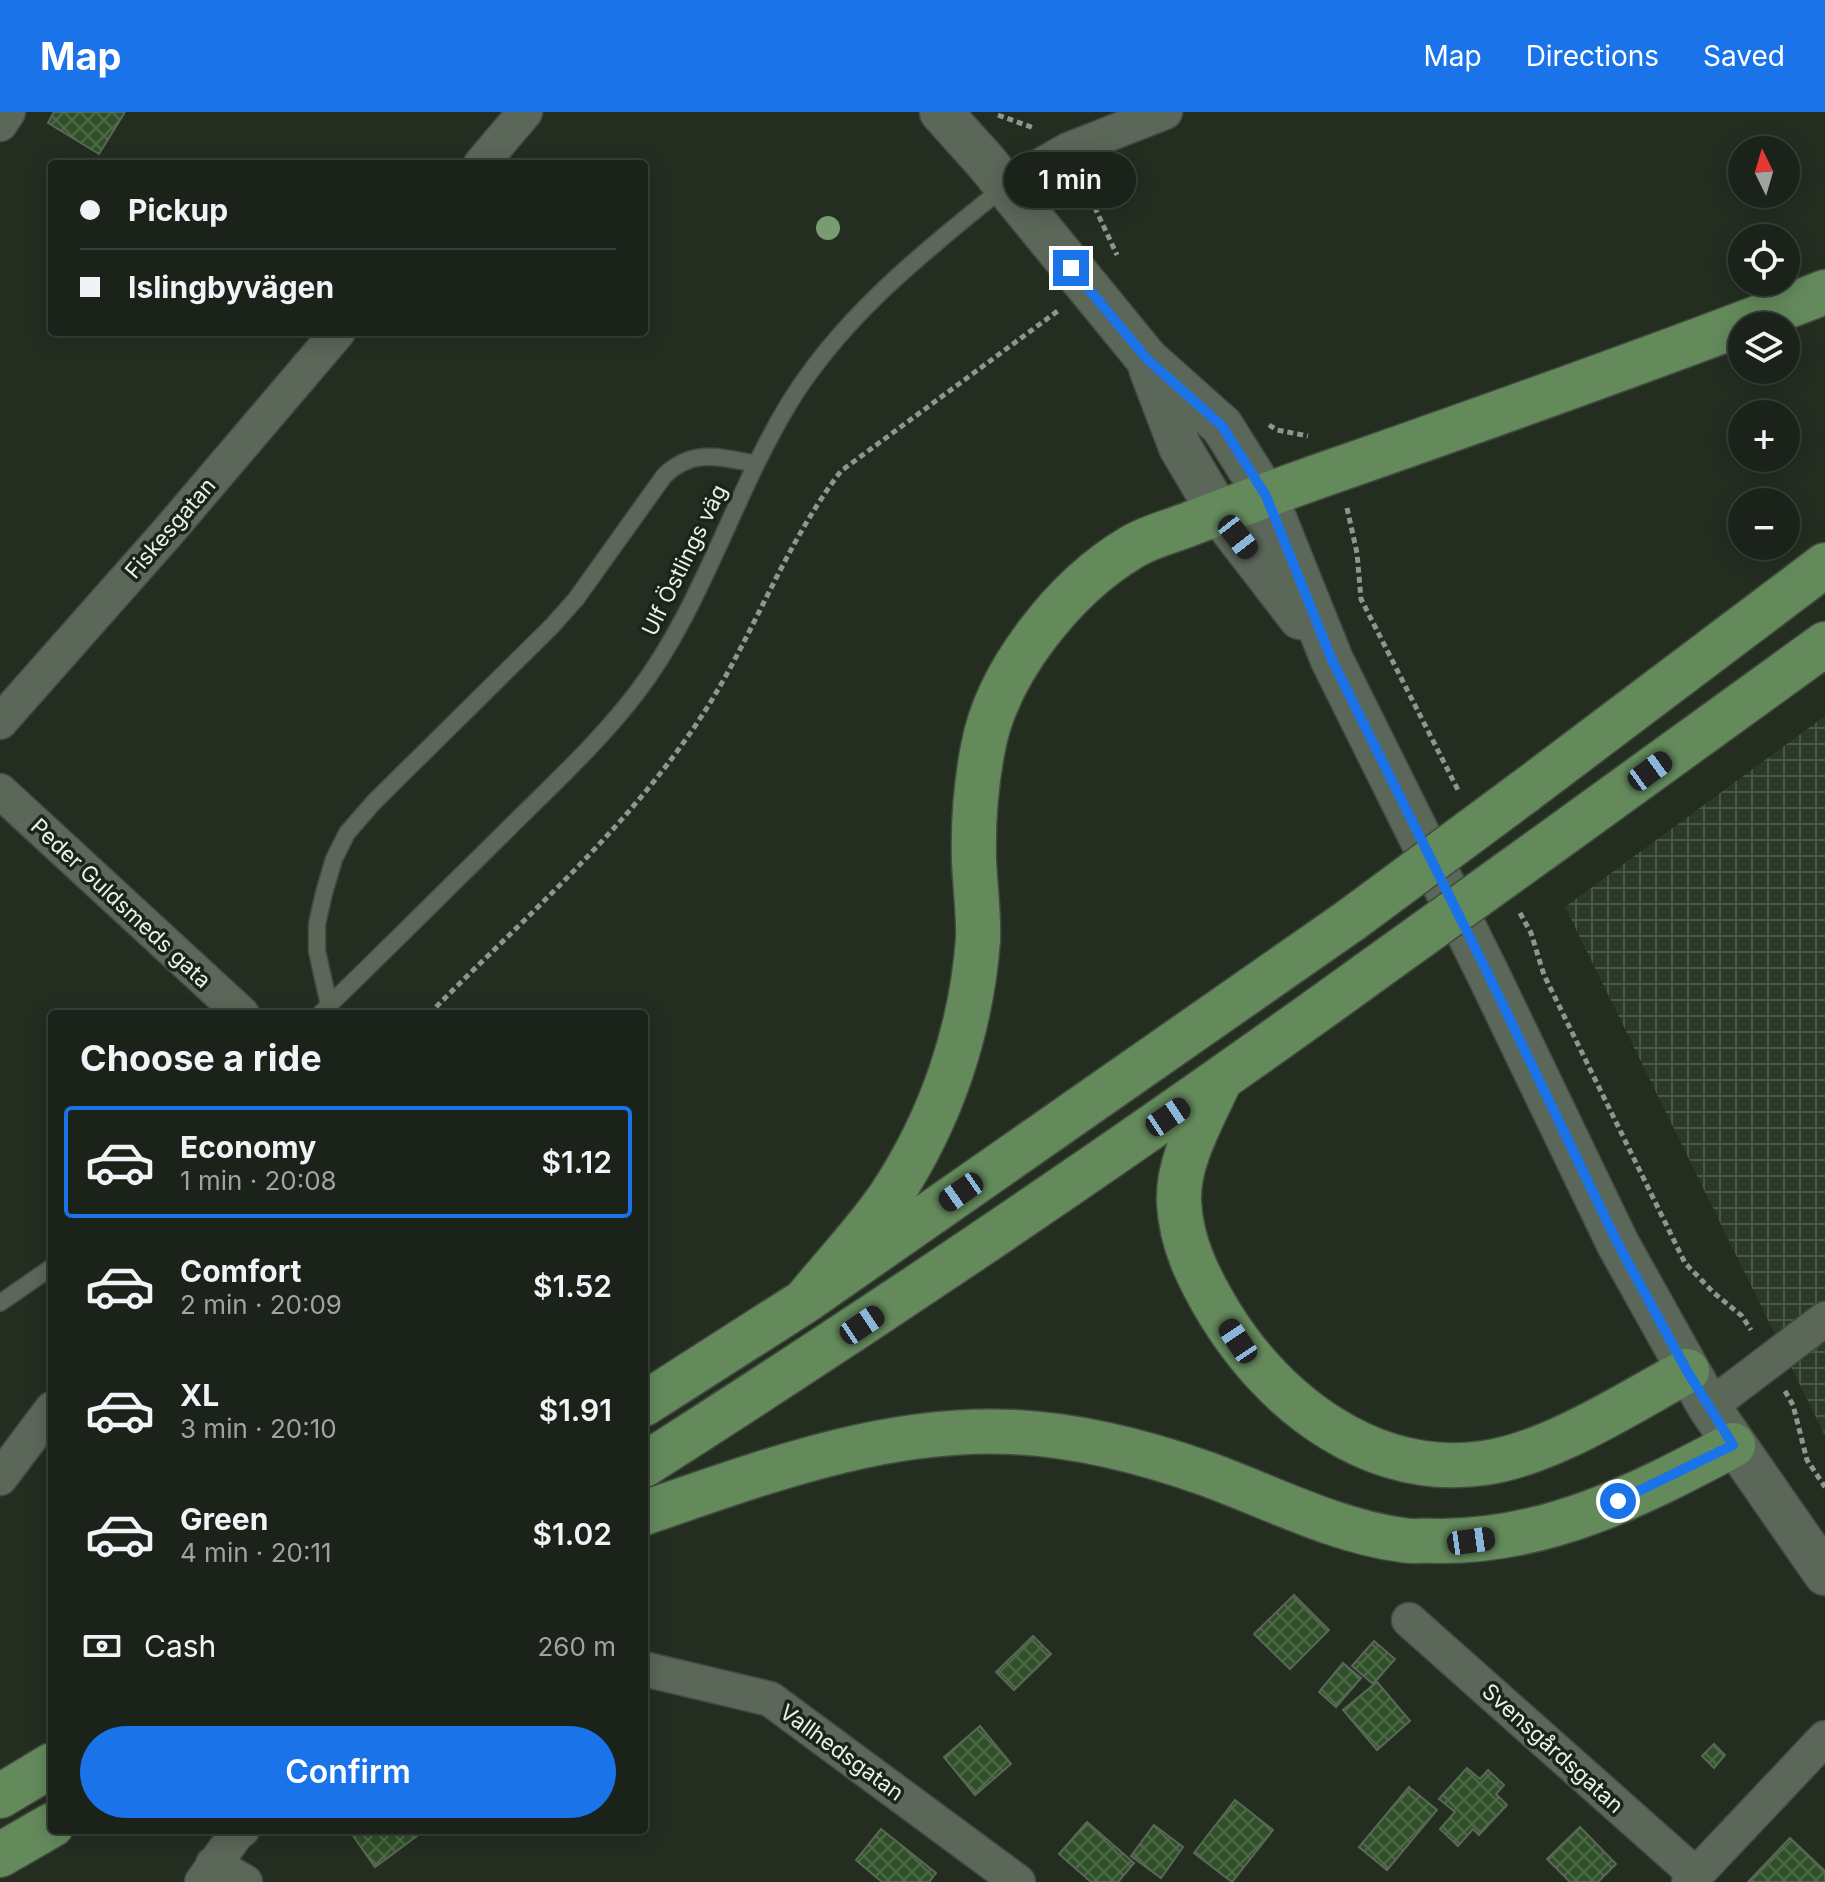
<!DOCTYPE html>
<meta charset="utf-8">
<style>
:root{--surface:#1a2219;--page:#272f26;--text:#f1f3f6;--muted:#9fa4a2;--line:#383f38;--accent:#1a73e8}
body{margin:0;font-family:Inter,sans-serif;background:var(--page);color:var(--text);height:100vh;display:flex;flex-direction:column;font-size:30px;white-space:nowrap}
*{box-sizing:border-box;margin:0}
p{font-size:26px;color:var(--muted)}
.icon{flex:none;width:44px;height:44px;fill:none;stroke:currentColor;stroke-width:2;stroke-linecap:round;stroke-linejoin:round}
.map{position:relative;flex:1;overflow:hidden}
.side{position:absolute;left:48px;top:898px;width:600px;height:824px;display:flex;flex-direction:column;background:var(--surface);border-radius:8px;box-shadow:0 4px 20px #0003,0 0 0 2px var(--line)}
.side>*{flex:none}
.banner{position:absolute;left:48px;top:48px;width:600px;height:176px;border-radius:8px;box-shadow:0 4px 20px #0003,0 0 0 2px var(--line);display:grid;align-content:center;height:176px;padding:0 32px;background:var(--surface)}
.needle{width:52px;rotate:355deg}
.fabs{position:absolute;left:1728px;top:24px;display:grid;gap:16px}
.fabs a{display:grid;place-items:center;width:72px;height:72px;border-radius:50%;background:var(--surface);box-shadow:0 4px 20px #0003,0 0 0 2px var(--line);font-size:40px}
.end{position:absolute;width:36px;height:36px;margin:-18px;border:10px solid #1a73e8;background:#fff;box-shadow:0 0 0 4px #fff}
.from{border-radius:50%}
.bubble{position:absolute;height:56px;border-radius:28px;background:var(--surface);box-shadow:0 4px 20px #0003,0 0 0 2px var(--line);font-size:26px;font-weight:600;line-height:56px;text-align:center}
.car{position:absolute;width:24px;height:48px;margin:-24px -12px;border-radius:10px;box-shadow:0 0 6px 2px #0007;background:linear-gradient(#222 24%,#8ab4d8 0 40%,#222 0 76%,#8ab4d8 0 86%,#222 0)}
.banner b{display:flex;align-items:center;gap:28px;height:76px;font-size:30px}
.banner b+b{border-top:2px solid var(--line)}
.banner i{width:20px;height:20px;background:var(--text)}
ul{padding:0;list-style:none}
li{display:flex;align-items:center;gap:24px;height:112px;margin:0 16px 12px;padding:0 16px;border:4px solid transparent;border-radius:8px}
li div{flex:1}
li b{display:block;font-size:30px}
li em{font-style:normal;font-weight:600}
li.on{border-color:var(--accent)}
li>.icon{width:72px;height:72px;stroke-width:1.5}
h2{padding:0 32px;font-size:36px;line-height:96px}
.pay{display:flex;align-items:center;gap:20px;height:88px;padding:0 32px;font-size:30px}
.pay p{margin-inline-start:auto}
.cta{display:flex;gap:16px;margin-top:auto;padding:16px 32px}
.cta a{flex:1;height:92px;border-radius:48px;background:var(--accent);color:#fff;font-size:32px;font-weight:600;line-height:92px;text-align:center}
header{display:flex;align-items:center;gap:48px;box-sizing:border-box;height:112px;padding:0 40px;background:var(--accent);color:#fff}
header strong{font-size:38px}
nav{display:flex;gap:44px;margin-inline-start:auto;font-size:28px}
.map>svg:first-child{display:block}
</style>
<header>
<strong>Map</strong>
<nav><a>Map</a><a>Directions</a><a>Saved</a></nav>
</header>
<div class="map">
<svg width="1825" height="1770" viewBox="0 0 1825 1770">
<defs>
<pattern id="industrial-grid" width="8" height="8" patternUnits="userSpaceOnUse" patternTransform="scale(2)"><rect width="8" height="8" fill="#2b3a28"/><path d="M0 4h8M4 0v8" fill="none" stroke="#4a5747"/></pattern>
<pattern id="building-cross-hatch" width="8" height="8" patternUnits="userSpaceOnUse" patternTransform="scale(2)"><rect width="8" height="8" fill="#305029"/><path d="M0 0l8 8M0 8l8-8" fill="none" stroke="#4e6a48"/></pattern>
</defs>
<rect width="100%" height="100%" fill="#232e21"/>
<path fill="url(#industrial-grid)" d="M1825,604V1324L1565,795Z"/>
<path fill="url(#building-cross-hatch)" stroke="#5b6758" stroke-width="2" d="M54,0H125L99,42L48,11Z
M1294,1483L1329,1518L1290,1557L1254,1522Z
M1033,1524L1051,1542L1014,1578L996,1560Z
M1374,1529L1395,1547L1373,1572L1352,1554Z
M1343,1551L1361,1566L1336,1595L1319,1580Z
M1377,1570L1410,1609L1377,1638L1343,1598Z
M980,1614L1011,1652L975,1683L944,1645Z
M1714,1632L1725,1643L1714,1656L1702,1644Z
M1467,1656L1480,1667L1488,1658L1504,1673L1496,1682L1507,1693L1479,1723L1473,1717L1458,1734L1440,1717L1455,1700L1439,1687Z
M1409,1675L1437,1698L1387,1758L1359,1735Z
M1235,1688L1273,1718L1232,1770L1194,1741Z
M1087,1710L1134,1751L1118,1770H1091L1059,1742Z
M1154,1713L1183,1735L1161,1766L1131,1744Z
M1580,1715L1616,1752L1598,1770H1570L1547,1747Z
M881,1717L936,1761L929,1770H882L856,1748Z
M349,1718H419L421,1721L375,1755Z
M1790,1726L1825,1759V1770H1748Z"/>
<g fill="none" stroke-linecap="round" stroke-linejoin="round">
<g stroke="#414b3f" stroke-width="19">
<path id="service" d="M329,893L317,839V812L324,781L334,747L347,721L374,690L552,514L576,487L664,364C692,336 721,345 756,352
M320,902C383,841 444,780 506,719C550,675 597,632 635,583C701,498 732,386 788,293C842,204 924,140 1004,75
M0,1191L52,1155"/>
</g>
<g stroke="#414b3f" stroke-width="37">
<path id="minor" d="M0,12L8,0
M481,52L525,0
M1005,74L1068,38L1165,0
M0,610L167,421L338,220
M0,679L242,902
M1709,1295L1825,1207
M0,1366L52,1297
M1409,1508L1696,1763
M644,1557L770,1587L1018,1770
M213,1752L245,1770
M202,1770L237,1721L242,1718
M1689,1770L1825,1626"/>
</g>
<g stroke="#414b3f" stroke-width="45">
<path id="tertiary" d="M941,0L985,49L1147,247L1222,314L1266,384L1332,548L1487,860L1618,1132L1709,1295L1825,1462
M1150,256L1180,335L1219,401L1300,506"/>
</g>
<g stroke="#414b3f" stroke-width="47">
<path id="trunk" d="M1524,680L1825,453
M1550,731L1825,532
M1219,970C1203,1006 1177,1049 1179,1090C1181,1132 1199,1167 1220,1202C1276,1292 1372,1367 1484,1351C1550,1342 1628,1291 1687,1259
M805,1189C833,1154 866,1120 891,1083C941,1007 971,919 978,828C979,802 975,774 974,748C973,711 976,672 983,636C997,559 1066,474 1132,435C1150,424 1173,419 1192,411C1249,389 1307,368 1365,348C1519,294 1673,239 1825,180
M644,1292L805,1189L1351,808
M644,1353C893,1194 1137,1029 1376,856
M644,1401C764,1360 884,1314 1013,1320C1080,1323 1145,1340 1207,1362C1270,1385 1335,1419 1402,1428C1413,1430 1426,1428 1438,1429C1547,1430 1639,1383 1733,1333
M0,1684L52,1653
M0,1743L52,1713"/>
</g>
<path stroke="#8f978d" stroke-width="5" stroke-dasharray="6 4" stroke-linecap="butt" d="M998,3L1034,16
M1082,68L1117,143
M1269,313L1277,318L1308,324
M1347,396L1357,441L1361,487L1458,678
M1520,801L1531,821L1544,863L1685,1151L1714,1181L1742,1204L1751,1218
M429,902C524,806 629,716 703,602C754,523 783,435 841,359L1059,198
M1785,1279L1793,1293L1807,1348L1825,1375"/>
<use href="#service" stroke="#5b6758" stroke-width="16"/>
<use href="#minor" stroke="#5b6758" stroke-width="34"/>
<use href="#tertiary" stroke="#5b6758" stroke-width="42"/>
<use href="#trunk" stroke="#648a5c" stroke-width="44"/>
<g stroke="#414b3f" stroke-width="47" stroke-linecap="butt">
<path id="trunk-bridge" d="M1351,808L1524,680
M1376,856L1550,731"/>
</g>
<use href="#trunk-bridge" stroke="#648a5c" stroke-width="44"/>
</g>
<circle fill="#789b71" cx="828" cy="116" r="12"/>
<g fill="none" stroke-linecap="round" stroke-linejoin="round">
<path stroke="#1a73e8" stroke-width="10" d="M1071,156L1147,247L1222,314L1266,384L1332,548L1487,860L1618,1132L1687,1259L1733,1333L1618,1389"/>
</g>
<g text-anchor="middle" stroke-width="7" stroke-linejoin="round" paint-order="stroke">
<g font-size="22" fill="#eaf1e8" stroke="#1a2418">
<text transform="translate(170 416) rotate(-49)" y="8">Fiskesgatan</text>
<text transform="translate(684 448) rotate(-64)" y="8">Ulf Östlings väg</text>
<text transform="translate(121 791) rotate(43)" y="8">Peder Guldsmeds gata</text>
<text transform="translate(1553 1636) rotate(42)" y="8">Svensgårdsgatan</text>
<text transform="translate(842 1640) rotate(36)" y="8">Vallhedsgatan</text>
</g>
</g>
</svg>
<div class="fabs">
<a><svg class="needle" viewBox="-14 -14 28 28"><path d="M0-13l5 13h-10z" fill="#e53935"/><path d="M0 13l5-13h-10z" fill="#9fa4a2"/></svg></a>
<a><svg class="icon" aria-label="locate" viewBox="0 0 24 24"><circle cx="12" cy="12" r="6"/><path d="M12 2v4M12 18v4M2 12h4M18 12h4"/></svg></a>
<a><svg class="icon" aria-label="layers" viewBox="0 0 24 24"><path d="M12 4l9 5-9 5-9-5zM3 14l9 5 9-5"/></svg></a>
<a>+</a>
<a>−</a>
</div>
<i class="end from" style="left:1618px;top:1389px"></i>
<i class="end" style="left:1071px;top:156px"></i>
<div class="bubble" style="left:1004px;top:40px;width:132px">1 min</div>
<i class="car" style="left:1238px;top:425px;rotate:142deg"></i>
<i class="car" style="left:1650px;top:659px;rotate:54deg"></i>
<i class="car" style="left:1168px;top:1005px;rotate:56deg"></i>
<i class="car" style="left:961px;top:1080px;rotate:235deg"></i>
<i class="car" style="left:862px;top:1213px;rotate:56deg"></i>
<i class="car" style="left:1238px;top:1229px;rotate:326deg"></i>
<i class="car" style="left:1471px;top:1429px;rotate:82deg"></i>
<div class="banner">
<b><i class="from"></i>Pickup</b>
<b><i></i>Islingbyvägen</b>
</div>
<section class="side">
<h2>Choose a ride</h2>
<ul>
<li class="on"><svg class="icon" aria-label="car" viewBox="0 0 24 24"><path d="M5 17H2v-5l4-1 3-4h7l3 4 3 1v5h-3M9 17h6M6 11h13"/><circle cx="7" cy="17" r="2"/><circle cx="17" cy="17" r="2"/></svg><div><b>Economy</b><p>1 min · 20:08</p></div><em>$1.12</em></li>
<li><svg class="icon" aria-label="car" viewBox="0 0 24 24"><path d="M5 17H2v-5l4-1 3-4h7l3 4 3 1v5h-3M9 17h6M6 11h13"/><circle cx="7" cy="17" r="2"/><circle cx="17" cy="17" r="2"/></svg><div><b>Comfort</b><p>2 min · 20:09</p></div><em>$1.52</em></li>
<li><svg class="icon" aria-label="car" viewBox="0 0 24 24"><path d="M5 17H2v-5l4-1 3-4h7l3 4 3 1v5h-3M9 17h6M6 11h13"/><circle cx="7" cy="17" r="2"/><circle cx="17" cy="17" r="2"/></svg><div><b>XL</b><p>3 min · 20:10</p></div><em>$1.91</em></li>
<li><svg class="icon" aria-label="car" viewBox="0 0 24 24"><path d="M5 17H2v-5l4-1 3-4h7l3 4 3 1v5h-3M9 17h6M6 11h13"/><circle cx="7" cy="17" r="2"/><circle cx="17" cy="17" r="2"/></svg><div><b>Green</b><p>4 min · 20:11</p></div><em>$1.02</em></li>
</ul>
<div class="pay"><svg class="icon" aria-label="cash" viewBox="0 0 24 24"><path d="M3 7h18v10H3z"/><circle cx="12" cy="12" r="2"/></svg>Cash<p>260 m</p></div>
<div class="cta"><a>Confirm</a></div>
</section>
</div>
